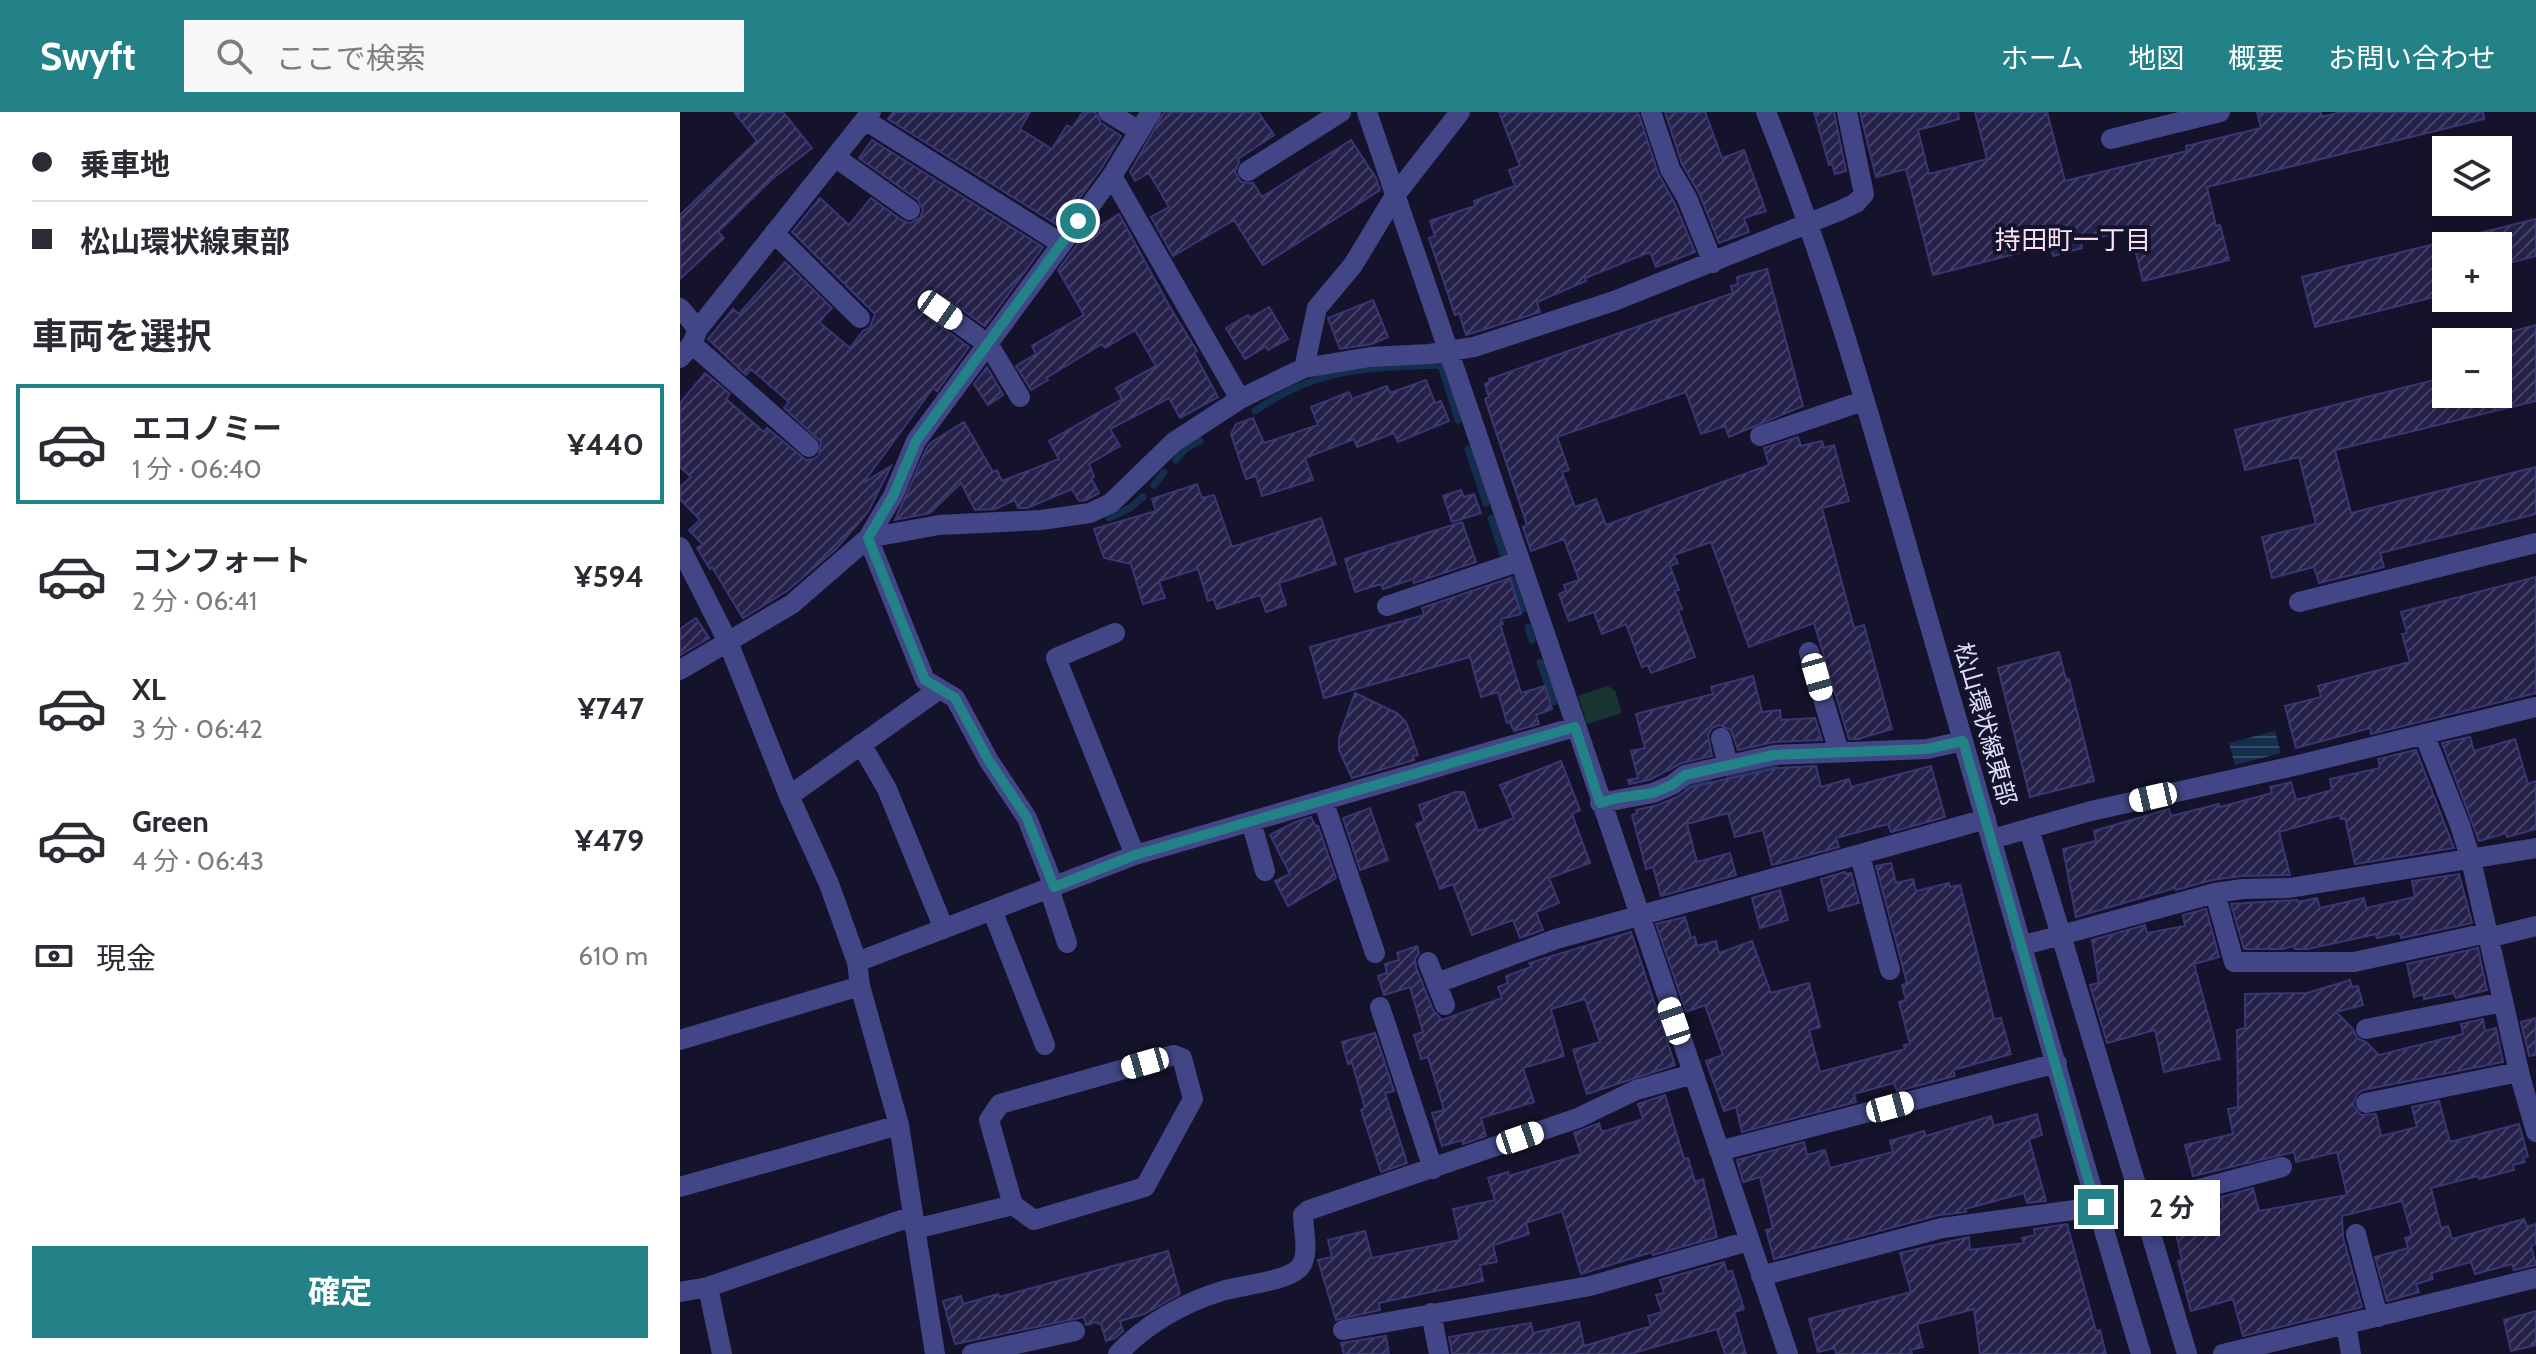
<!DOCTYPE html>
<html lang="ja">
<meta charset="utf-8">
<style>
:root{--surface:#fff;--page:#f7f7f7;--text:#2b2b33;--muted:#7c7c81;--line:#e1e1e2;--accent:#238287}
body{margin:0;font-family:Cabin,"Noto Sans JP",sans-serif;background:var(--page);color:var(--text);height:100vh;display:flex;flex-direction:column;font-size:30px;white-space:nowrap}
*{box-sizing:border-box;margin:0}
p{font-size:26px;color:var(--muted)}
.icon{flex:none;width:44px;height:44px;fill:none;stroke:currentColor;stroke-width:2;stroke-linecap:round;stroke-linejoin:round}
.map{position:relative;flex:1;overflow:hidden}
.drawer{display:flex;flex-direction:column;background:var(--surface);width:680px}
.drawer>*{flex:none}
.guide{display:grid;align-content:center;height:176px;padding:0 32px;background:var(--surface)}
.tools{position:absolute;left:1752px;top:24px;display:grid;gap:16px}
.tools a{display:grid;place-items:center;width:80px;height:80px;border-radius:0px;background:var(--surface);box-shadow:0 4px 12px #0003;font-size:40px}
.end{position:absolute;width:36px;height:36px;margin:-18px;border:10px solid #238287;background:#fff;box-shadow:0 0 0 4px #fff}
.from{border-radius:50%}
.bubble{position:absolute;height:56px;border-radius:0px;background:var(--surface);box-shadow:0 4px 12px #0003;font-size:26px;font-weight:700;line-height:56px;text-align:center}
.car{position:absolute;width:24px;height:48px;margin:-24px -12px;border-radius:10px;box-shadow:0 0 6px 2px #0007;background:linear-gradient(#fff 24%,#345 0 40%,#fff 0 76%,#345 0 86%,#fff 0)}
.guide b{display:flex;align-items:center;gap:28px;height:76px;font-size:30px}
.guide b+b{border-top:2px solid var(--line)}
.guide i{width:20px;height:20px;background:var(--text)}
ul{padding:0;list-style:none}
li{display:flex;align-items:center;gap:24px;height:120px;margin:0 16px 12px;padding:0 16px;border:4px solid transparent;border-radius:0px}
li div{flex:1}
li b{display:block;font-size:30px}
li em{font-style:normal;font-weight:700}
li.selected{border-color:var(--accent)}
li>.icon{width:72px;height:72px;stroke-width:1.5}
h2{padding:0 32px;font-size:36px;line-height:96px}
.pay{display:flex;align-items:center;gap:20px;height:88px;padding:0 32px;font-size:30px}
.pay p{margin-inline-start:auto}
.cta{display:flex;gap:16px;margin-top:auto;padding:16px 32px}
.cta a{flex:1;height:92px;border-radius:0px;background:var(--accent);color:#fff;font-size:32px;font-weight:700;line-height:92px;text-align:center}
header{display:flex;align-items:center;gap:48px;box-sizing:border-box;height:112px;padding:0 40px;background:var(--accent);color:#fff}
header strong{font-size:38px}
nav{display:flex;gap:44px;margin-inline-start:auto;font-size:28px}
.search{width:560px;height:72px;background:var(--page);display:flex;align-items:center;gap:20px;box-sizing:border-box;padding:0 28px;border-radius:0px;color:var(--muted);font-size:30px}
main{display:flex;flex:1;min-height:0}
.map>svg:first-child{display:block}
</style>
<header>
<strong>Swyft</strong>
<div class="search"><svg class="icon" aria-label="search" viewBox="0 0 24 24"><circle cx="10" cy="10" r="6"/><path d="M15 15l6 6"/></svg>ここで検索</div>
<nav><a>ホーム</a><a>地図</a><a>概要</a><a>お問い合わせ</a></nav>
</header>
<main>
<section class="drawer">
<div class="guide">
<b><i class="from"></i>乗車地</b>
<b><i></i>松山環状線東部</b>
</div>
<h2>車両を選択</h2>
<ul>
<li class="selected"><svg class="icon" aria-label="car" viewBox="0 0 24 24"><path d="M5 17H2v-5l4-1 3-4h7l3 4 3 1v5h-3M9 17h6M6 11h13"/><circle cx="7" cy="17" r="2"/><circle cx="17" cy="17" r="2"/></svg><div><b>エコノミー</b><p>1 分 · 06:40</p></div><em>¥440</em></li>
<li><svg class="icon" aria-label="car" viewBox="0 0 24 24"><path d="M5 17H2v-5l4-1 3-4h7l3 4 3 1v5h-3M9 17h6M6 11h13"/><circle cx="7" cy="17" r="2"/><circle cx="17" cy="17" r="2"/></svg><div><b>コンフォート</b><p>2 分 · 06:41</p></div><em>¥594</em></li>
<li><svg class="icon" aria-label="car" viewBox="0 0 24 24"><path d="M5 17H2v-5l4-1 3-4h7l3 4 3 1v5h-3M9 17h6M6 11h13"/><circle cx="7" cy="17" r="2"/><circle cx="17" cy="17" r="2"/></svg><div><b>XL</b><p>3 分 · 06:42</p></div><em>¥747</em></li>
<li><svg class="icon" aria-label="car" viewBox="0 0 24 24"><path d="M5 17H2v-5l4-1 3-4h7l3 4 3 1v5h-3M9 17h6M6 11h13"/><circle cx="7" cy="17" r="2"/><circle cx="17" cy="17" r="2"/></svg><div><b>Green</b><p>4 分 · 06:43</p></div><em>¥479</em></li>
</ul>
<div class="pay"><svg class="icon" aria-label="cash" viewBox="0 0 24 24"><path d="M3 7h18v10H3z"/><circle cx="12" cy="12" r="2"/></svg>現金<p>610 m</p></div>
<div class="cta"><a>確定</a></div>
</section>
<div class="map">
<svg width="1856" height="1242" viewBox="0 0 1856 1242">
<defs>
<pattern id="water-rules" width="6" height="5" patternUnits="userSpaceOnUse" patternTransform="scale(2)"><rect width="6" height="5" fill="#142f4e"/><path d="M0 2.5h6" fill="none" stroke="#364d68"/></pattern>
<pattern id="building-hatch" width="6" height="6" patternUnits="userSpaceOnUse" patternTransform="scale(2)"><rect width="6" height="6" fill="#25214a"/><path d="M-1 1l2-2M0 6l6-6M5 7l2-2" fill="none" stroke="#444165"/></pattern>
</defs>
<rect width="100%" height="100%" fill="#15132b"/>
<path fill="#173430" d="M927,574L935,578L942,601L907,612L898,584Z"/>
<path fill="url(#water-rules)" d="M1595,619L1601,641L1555,653L1549,631Z"/>
<g fill="none" stroke-linecap="round" stroke-linejoin="round">
<path stroke="#142f4e" stroke-width="7" d="M575,299C637,255 688,256 761,253L778,308
M788,337L806,391
M496,348L505,337L520,329
M474,373L484,360
M429,406L450,396L463,385
M811,406L824,445
M832,467L842,498
M848,515L852,528
M860,550L874,590
M1049,664L1094,654
M1007,675L1028,670"/>
</g>
<path fill="url(#building-hatch)" stroke="#3b3574" stroke-width="2" d="M54,0H103L132,36L92,67L38,120L44,126L0,167V103L77,29Z
M213,0H350L340,17L372,37L387,13L392,16L403,0H415L421,11L441,24L421,57L379,114L208,7Z
M484,0H578L594,23L558,47L559,50L555,60L561,70L573,71L582,85L671,28L696,66L700,78L583,153L554,108L493,144L471,105L489,95L469,61L455,69L450,60Z
M819,0H958L978,61L995,92L1015,140L976,155L970,140L905,166L906,169L857,190L860,200L786,223L779,201L775,203L749,126L755,124L750,109L795,94L794,89L835,74L829,58L840,54Z
M985,0H1025L1042,46L1064,38L1086,99L1064,106L1069,120L1039,131L1019,81L1002,52Z
M1134,0H1154L1166,59L1155,62L1152,52L1149,53Z
M1180,0H1278L1279,7L1238,18L1249,62L1307,47L1295,0H1367L1385,69L1507,39L1506,34L1581,16L1577,0H1641L1642,5L1661,0H1803L1804,7L1527,75L1536,114L1540,113L1549,148L1463,169L1450,118L1401,130L1402,136L1373,144L1370,133L1253,163L1226,57L1196,65Z
M192,28L363,135L305,214L267,187L260,185L250,190L247,198L252,208L289,235L257,279L253,276L183,371L211,354L188,400L156,437L107,479L63,506L32,455L30,457L17,436L23,433L9,418L20,408L0,387V375L11,365L0,355V291L25,261L50,282L46,287L84,320L87,316L126,348L134,347L139,343L141,330L104,296L109,290L71,257L66,263L28,227L53,197L59,202L105,150L152,196L139,210L170,236L183,219L190,215L195,202L112,120L140,86L169,113L191,86L223,109L230,111L240,106L243,98L238,88L179,46Z
M439,102L491,197L517,239L514,241L538,285L500,306L489,286L430,317L440,334L409,352L414,365L411,366L419,381L406,388L399,389L392,377L347,396H338L335,388L315,397L295,398L281,371L250,401L215,408L247,335L252,330L284,310L313,360L317,358L322,369L379,347L369,329L442,287L436,276L476,254L455,218L425,236L422,232L366,266L368,268L351,278L336,254L356,242L352,234L404,203L378,158L403,125Z
M1856,107V144L1818,154V134H1776L1775,127Z
M1766,129V182L1635,215L1622,165Z
M1087,157L1123,294L1049,325L1045,314L1021,322L1006,280L877,325L889,358L882,360L895,395L916,387L926,413L1089,353L1084,336L1118,325L1121,334L1142,329L1144,336L1154,333L1169,389L1142,396L1174,516L1184,513L1212,617L1178,627H1169L1134,511L1069,535L1031,430L994,443L998,451L990,454L999,478L995,479L1002,497L998,498L1015,545L971,561L968,553L962,555L946,512L922,522L914,500L889,509L879,482L886,479L884,473L899,468L884,427L851,439L843,415L847,413L805,287L809,285L805,272L810,270L809,267L1053,181L1051,174L1058,172L1057,165Z
M693,188L708,225L692,232L660,237L648,206Z
M589,195L608,227L588,238L586,234L565,247L546,216L568,203L570,206Z
M1856,213V289L1655,338L1671,401L1856,355V402L1700,441L1704,455L1639,471L1634,455L1592,466L1582,425L1636,412L1619,345L1565,358L1555,318L1766,265V282H1818V230L1815,224Z
M307,255L323,283L308,293L294,272Z
M746,268L755,291L761,289L769,309L718,330L714,321L677,335L674,327L625,346L633,368L582,384L576,364L566,367L551,322L556,312L573,306L584,331L638,313L631,295L669,280L672,287L707,274L710,281Z
M517,372L522,386L534,383L552,435L641,406L656,452L599,471L606,493L586,500L580,483L537,497L534,487L528,489L518,457L479,469L485,486L463,492L451,452L424,446L414,417L476,399L472,387Z
M781,378L784,385L794,382L801,401L772,410L763,384Z
M782,410L796,450L734,471L733,467L703,477L701,472L675,480L665,447Z
M1856,465V581L1691,622L1690,616L1616,636L1605,594L1641,585L1638,574L1730,550L1722,522L1727,521L1721,500Z
M830,466L841,502L821,507L823,512H820L841,581L865,574L872,597L856,603L859,612L834,619L830,610L827,611L818,580L801,585L790,545L644,586L630,535L744,503L742,496Z
M16,506L29,526L0,543V517Z
M1379,540L1386,567H1389L1414,669L1350,685L1318,556Z
M1073,564L1082,600L1100,598L1101,608L1135,606L1142,628L1094,630L1058,638L1051,618L1039,613L1032,616L1028,623L1032,644L1002,651L969,668L949,672L948,668L958,666L951,639L965,636L956,602L1033,582L1031,575Z
M675,581L717,601L726,610L738,643L733,644L734,648L672,666L659,638V625Z
M1790,625L1794,639L1835,627L1848,672L1856,669V717L1827,725L1826,721L1799,729L1762,631Z
M1736,638L1774,736L1675,752L1665,706L1661,707L1660,703L1599,720L1610,763L1561,764L1532,768L1496,778L1495,776L1396,805L1383,737L1416,729L1414,719L1489,697L1491,704L1539,692L1540,695L1592,681L1590,675L1611,670L1616,688L1652,678L1650,667L1700,656L1698,647Z
M881,649L900,698L892,702L910,751L869,766L879,791L856,800L863,818L840,826L833,808L792,823L773,772L760,777L736,712L744,709L739,693L776,680H784L798,719L834,706L820,673Z
M1136,654L1141,675L1169,667L1171,675L1251,654L1265,705L1211,720L1208,712L1156,726L1159,735L1092,753L1083,718L1055,725L1048,701L1007,712L1017,750L1050,741L1056,763L981,784L973,755L966,757L952,703L957,701L956,698L978,693L997,685L1011,675L1096,656Z
M690,696L708,748L680,758L663,706Z
M631,705L636,715L638,714L656,766L608,794L595,769L610,762L590,723L615,710Z
M1211,751L1216,771L1233,767L1236,779L1269,771L1270,775L1280,773L1314,907L1321,906L1331,942L1273,958L1275,964L1217,979L1214,971L1174,982L1176,990L1062,1020L1056,995L1044,999L1026,949L1043,943L1025,893L1006,900L976,812L1005,805L1011,826L1015,825L1017,834L1036,829L1039,841L1072,829L1091,881L1129,871L1140,915L1129,918L1140,960L1225,937L1224,933L1230,932L1219,890L1226,888L1222,873L1227,871L1196,754Z
M1165,760L1166,762L1171,761L1179,791L1149,799L1141,767Z
M1779,762L1792,811L1721,826L1720,821L1697,826L1696,822L1628,837H1615L1614,834L1602,837H1564L1551,792L1617,788L1618,790L1637,786L1640,796L1684,786L1686,796L1735,785L1732,769Z
M1100,778L1108,808L1080,816L1072,786Z
M1526,797L1539,845L1514,852L1540,947L1484,960L1475,918L1427,931L1410,873L1419,871L1412,828L1465,813L1467,821L1505,814L1503,803Z
M951,820L995,953L907,982L893,938L920,930L905,887L871,897L884,944L843,956L854,990L801,1006L806,1024L783,1032L782,1028L762,1034L752,1001L764,998L748,945L741,947L734,923L743,920L730,875L704,883L698,864L707,861L705,852L719,848L717,841L737,834L739,841L735,847L736,855L753,898L762,908L822,886L818,875L828,871L826,864L851,855L849,851Z
M1798,836L1807,878L1776,886L1774,881L1744,887L1743,882L1734,885L1727,852Z
M1670,868L1672,875L1678,874L1683,893L1656,900L1673,917L1677,926L1686,930L1699,943L1783,922L1781,912L1803,907L1805,919L1816,916L1823,950L1683,978L1677,982L1673,993L1681,1003L1696,1002L1701,1024L1737,1015L1732,995L1759,989L1770,1030L1839,1012L1848,1044L1843,1046L1845,1050L1833,1053L1834,1058L1799,1067L1798,1064L1751,1076L1761,1116L1768,1114L1772,1127L1844,1107L1847,1115L1856,1112V1132L1851,1134L1856,1153L1834,1158L1832,1152L1795,1162L1791,1150L1751,1161L1753,1167L1736,1172L1739,1180L1707,1189L1695,1145L1728,1136L1725,1126L1732,1124L1722,1089L1662,1104L1663,1125L1682,1195L1563,1224L1553,1187L1511,1199L1498,1149L1502,1148L1494,1113L1498,1112L1497,1108L1543,1096L1541,1085L1573,1076L1579,1099L1667,1083L1657,1040L1616,1050L1614,1040L1513,1064L1505,1033L1553,1022L1548,997L1558,995L1557,918L1565,916V882L1627,881Z
M1856,906V943L1849,944L1841,910Z
M695,921L714,979L705,981L727,1051L701,1060L681,998L685,996L672,951L668,952L662,930Z
M985,983L1004,1047L1008,1046L1015,1070L1023,1067L1037,1125L973,1143L972,1140L901,1162L882,1099L846,1111L849,1122L813,1133L817,1150L800,1153L803,1169L699,1191L700,1198L656,1208L638,1148L652,1145L648,1128L685,1119L692,1146L780,1128L773,1097L815,1088L808,1066L828,1060L829,1064L901,1042L894,1021L919,1011L922,1020L963,1007L958,992Z
M1357,1002L1362,1023L1349,1027L1366,1089L1347,1091L1344,1081L1285,1097L1286,1100L1259,1103L1094,1147L1086,1118L1093,1116L1080,1065L1063,1070L1057,1048L1124,1030L1127,1043L1145,1038L1150,1056L1213,1040L1210,1029L1244,1019L1246,1024L1311,1004L1314,1014Z
M1387,1112L1416,1219L1420,1218L1426,1242H1300L1294,1197L1237,1212L1243,1235L1230,1238L1232,1242H1156L1155,1236L1138,1240L1129,1207L1231,1180L1220,1141L1289,1125L1290,1138L1344,1131L1342,1126L1355,1123L1354,1117Z
M488,1139L500,1182L464,1202L440,1209L443,1219L435,1226L426,1229L421,1212H418L417,1210L406,1213L404,1205L275,1232L263,1189L281,1184L283,1192L318,1182L319,1185Z
M1044,1150L1047,1160L1052,1159L1064,1197L1054,1200L1066,1242H1045L1037,1217L950,1242H772L769,1225L851,1211L853,1221L899,1210L904,1234L971,1214L968,1204L982,1200L976,1183L984,1181L980,1168Z
M1856,1199V1233L1831,1239L1824,1208Z
M706,1224L709,1242H664L661,1231Z"/>
<g fill="none" stroke-linecap="round" stroke-linejoin="round">
<path stroke="#424686" stroke-width="20" d="M428,0L459,19
M687,0C831,413 966,828 1108,1242
M971,0L990,57L1007,86L1033,151
M1086,0C1151,161 1197,330 1245,497C1317,745 1386,994 1461,1242
M185,8L382,132
M1431,27L1540,0
M155,45L230,98
M568,59L661,0
M432,64L560,287
M94,121L180,206
M0,196L18,217
M260,198L309,233L340,285
M12,232L129,335
M0,246L12,232L18,217L191,0
M624,256L637,196L673,153L716,82L780,0
M1080,324L1183,289
M188,426L259,413L361,408L410,401L431,391L494,330L560,287L624,256L690,245L750,242L794,235L934,189L1159,99L1176,91L1184,82L1167,0
M188,426L245,568L275,586L309,649L347,706L374,775
M0,435L48,530L109,684L149,772L177,850L180,874L219,1013L255,1242
M1619,490L1856,431
M707,494L840,449
M435,521L376,546L455,743
M1129,540L1159,640
M0,558L112,492L188,426L213,384L236,329L432,64L471,0
M1744,622L1780,713L1791,748L1840,964L1856,1020
M1041,626L1048,653
M181,632L207,677L264,817
M109,684L258,578
M643,688L695,841
M920,691L973,681L992,673L1005,663L1094,643L1247,637L1283,629
M571,709L585,759
M1349,717L1507,1242
M1312,727L1411,699L1618,653L1856,595
M1180,743L1210,858
M369,776L387,831
M1535,781L1554,850H1674L1807,821
M312,798L365,933
M1808,826L1856,814
M1341,834L1535,781L1563,777L1609,776L1856,736
M177,850L455,743L895,615
M748,850L765,893
M757,871L876,827L1306,707
M700,895L753,1057
M1686,917L1823,890
M0,928L180,874
M1686,991L1839,960
M1039,1039L1377,951
M0,1075L219,1013
M1463,1092L1602,1055
M235,1117L333,1093L354,1108L465,1075L513,987L502,946L494,943L320,992L309,1008L333,1093
M1676,1122L1698,1205
M1081,1164L1262,1116L1416,1095
M28,1175L42,1242
M0,1180L28,1175L233,1104
M751,1201L759,1242
M1666,1212L1671,1242
M663,1218L910,1174L1069,1129
M292,1242L395,1219
M438,1242C464,1213 505,1190 542,1179C561,1173 604,1170 618,1157C631,1146 623,1118 623,1103L629,1098L898,1006L956,978L1013,962
M1543,1242L1856,1166"/>
</g>
<g fill="none" stroke-linecap="round" stroke-linejoin="round">
<path stroke="#238287" stroke-width="10" d="M398,109L236,329L213,384L188,426L245,568L275,586L309,649L347,706L374,775L455,743L895,615L920,691L937,686L973,681L992,673L1005,663L1094,643L1247,637L1283,629L1416,1095"/>
</g>
<g text-anchor="middle" stroke-width="8" stroke-linejoin="round" paint-order="stroke">
<g font-size="24" fill="#e0dffd" stroke="#15132b">
<text transform="translate(1305 612) rotate(74)" y="8">松山環状線東部</text>
</g>
<g font-size="26" fill="#fde1f5" stroke="#15132b">
<text x="1393" y="137">持田町一丁目</text>
</g>
</g>
</svg>
<div class="tools">
<a><svg class="icon" aria-label="layers" viewBox="0 0 24 24"><path d="M12 4l9 5-9 5-9-5zM3 14l9 5 9-5"/></svg></a>
<a>+</a>
<a>−</a>
</div>
<i class="end from" style="left:398px;top:109px"></i>
<i class="end" style="left:1416px;top:1095px"></i>
<div class="bubble" style="left:1444px;top:1068px;width:96px">2 分</div>
<i class="car" style="left:260px;top:198px;rotate:125deg"></i>
<i class="car" style="left:1137px;top:565px;rotate:164deg"></i>
<i class="car" style="left:1473px;top:685px;rotate:257deg"></i>
<i class="car" style="left:994px;top:909px;rotate:341deg"></i>
<i class="car" style="left:465px;top:951px;rotate:254deg"></i>
<i class="car" style="left:1210px;top:995px;rotate:75deg"></i>
<i class="car" style="left:840px;top:1026px;rotate:71deg"></i>
</div>
</main>
